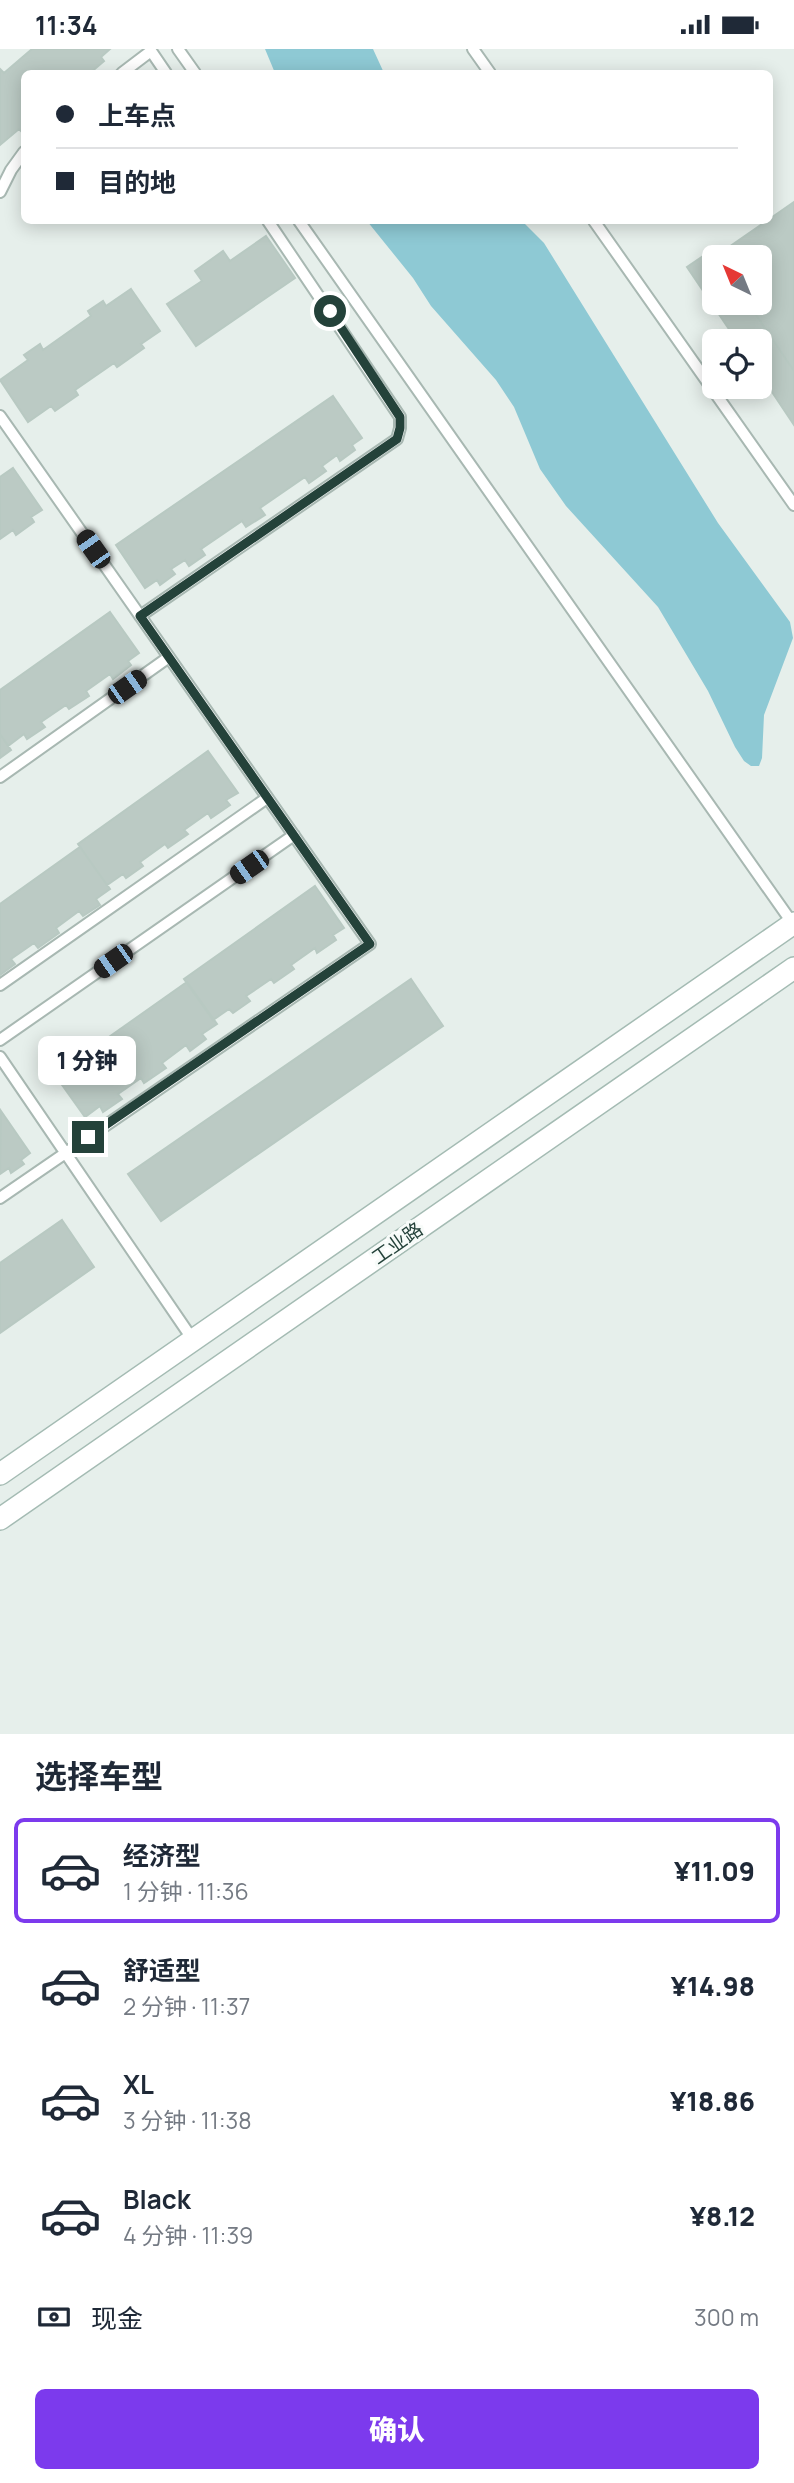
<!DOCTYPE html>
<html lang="zh">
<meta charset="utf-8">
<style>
:root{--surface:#fff;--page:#f2f2f3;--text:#1f2937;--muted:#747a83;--line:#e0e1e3;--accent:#7c3aed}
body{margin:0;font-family:Manrope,"Noto Sans SC",sans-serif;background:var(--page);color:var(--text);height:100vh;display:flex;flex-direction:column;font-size:26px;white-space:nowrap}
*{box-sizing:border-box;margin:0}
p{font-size:23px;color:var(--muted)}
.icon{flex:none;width:38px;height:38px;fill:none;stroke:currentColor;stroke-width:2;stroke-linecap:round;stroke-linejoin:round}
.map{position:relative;height:1685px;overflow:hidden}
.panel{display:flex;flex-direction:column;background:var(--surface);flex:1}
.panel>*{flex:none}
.hud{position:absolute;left:21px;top:21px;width:752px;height:154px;border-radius:10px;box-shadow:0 4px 18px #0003;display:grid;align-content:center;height:154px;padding:0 35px;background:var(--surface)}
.needle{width:46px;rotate:317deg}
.tools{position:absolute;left:702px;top:196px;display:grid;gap:14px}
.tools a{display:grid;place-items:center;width:70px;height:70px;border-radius:10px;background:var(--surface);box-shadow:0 4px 18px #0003;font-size:35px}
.end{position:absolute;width:32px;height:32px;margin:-16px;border:9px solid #24423a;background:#fff;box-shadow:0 0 0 4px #fff}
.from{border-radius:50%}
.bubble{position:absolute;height:49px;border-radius:10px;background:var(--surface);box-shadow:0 4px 18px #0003;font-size:23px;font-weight:800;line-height:49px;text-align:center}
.car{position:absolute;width:21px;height:42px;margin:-21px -10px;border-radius:9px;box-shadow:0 0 5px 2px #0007;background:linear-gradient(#222 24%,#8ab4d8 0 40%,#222 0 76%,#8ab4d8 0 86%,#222 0)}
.hud b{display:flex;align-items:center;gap:24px;height:66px;font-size:26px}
.hud b+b{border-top:2px solid var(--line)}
.hud i{width:18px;height:18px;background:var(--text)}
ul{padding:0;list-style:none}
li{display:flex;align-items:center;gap:21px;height:105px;margin:0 14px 10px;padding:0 21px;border:4px solid transparent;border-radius:10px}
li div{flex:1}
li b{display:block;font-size:26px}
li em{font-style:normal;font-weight:800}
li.selected{border-color:var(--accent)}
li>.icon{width:63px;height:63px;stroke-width:1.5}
h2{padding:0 35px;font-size:32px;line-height:84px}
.pay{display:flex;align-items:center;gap:18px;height:77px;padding:0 35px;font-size:26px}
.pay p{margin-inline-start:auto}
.action{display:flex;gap:14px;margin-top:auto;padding:14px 35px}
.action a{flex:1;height:80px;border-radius:10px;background:var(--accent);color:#fff;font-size:28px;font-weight:800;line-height:80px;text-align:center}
.status{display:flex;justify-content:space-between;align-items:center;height:49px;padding:0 35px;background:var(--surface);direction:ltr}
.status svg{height:19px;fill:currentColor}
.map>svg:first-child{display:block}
</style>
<div class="status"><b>11:34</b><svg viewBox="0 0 49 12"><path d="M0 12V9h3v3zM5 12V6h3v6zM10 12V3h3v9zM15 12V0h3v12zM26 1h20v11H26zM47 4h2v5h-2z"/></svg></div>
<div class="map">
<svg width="794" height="1685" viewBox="0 0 794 1685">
<rect width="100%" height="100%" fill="#e6efeb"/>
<path fill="#8ec9d4" d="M265,0H373L384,24H275Z
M367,172H522L544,194L718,474L790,573L793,589L764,666L762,709L759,717H751L744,712L735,698L708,642L658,558L566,457L540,420L514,358L496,331L431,257L413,229Z"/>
<path fill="#bbcac4" stroke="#b8c9c2" stroke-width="2" d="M32,0H110L101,8L104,12L90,24H24V83L23,84L19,80L0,96V20L4,24Z
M794,153V322L748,254H760V208L716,207Z
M266,187L295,229L196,297L167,255L202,232L195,222L223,202L230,212Z
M712,201L717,208H714V254H748L794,322V376L760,325V292H737L687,218Z
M131,240L160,282L141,295L144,299L117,318L114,314L75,341L78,346L55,362L51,357L28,373L0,331L28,311L24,306L40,295L43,301L91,267L88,262L103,252L106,257Z
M333,347L362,389L352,396L355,401L340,412L337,406L322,417L326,422L309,434L305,428L260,459L265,466L246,478L242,472L201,500L205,506L189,517L185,511L171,520L175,525L160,536L157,531L145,539L116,496Z
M13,419L42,461L31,468L34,473L16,486L13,481L0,490V428Z
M110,563L139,604L128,612L131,616L113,630L110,625L86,642L89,647L69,660L66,656L41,673L45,678L27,690L24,685L8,697L0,685V641Z
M0,685L11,701L0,709Z
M208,702L238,744L226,751L230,756L211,769L208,764L184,781L188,785L168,799L165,795L140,813L143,817L126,829L123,825L107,836L78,795Z
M80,798L110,840L96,850L100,856L83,867L79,862L56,879L59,884L38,899L34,894L11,910L15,915L0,926V855Z
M315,837L344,879L333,886L336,891L317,904L315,899L291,916L294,920L274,934L271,930L246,947L250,952L233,964L229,960L213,971L184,930Z
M411,930L443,977L161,1172L128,1125Z
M187,933L217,975L202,985L206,990L190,1002L186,996L162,1014L166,1019L144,1034L141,1029L118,1045L122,1050L103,1063L100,1057L85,1068L55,1026Z
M1,1062L30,1104L21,1111L24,1115L11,1124L9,1119L0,1125Z
M62,1171L94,1218L0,1284V1214Z"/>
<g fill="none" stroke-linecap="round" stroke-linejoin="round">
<g stroke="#a8b8b2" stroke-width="14">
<path id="lane" d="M178,0L195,24
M473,0L490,24
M122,24L151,2L166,24
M0,143L11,121L24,103
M299,172L793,875
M594,172L794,456
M0,367L370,895L0,1149
M140,567L397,390L400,379V368L268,172
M0,728L169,608
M0,936L267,749
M0,991L294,786
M0,1008L193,1291"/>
</g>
<g stroke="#a4bbb3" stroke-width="24">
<path id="secondary" d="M0,1425L794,874
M0,1470L794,919"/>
</g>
<use href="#lane" stroke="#fff" stroke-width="10"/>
<use href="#secondary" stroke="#fff" stroke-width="21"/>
</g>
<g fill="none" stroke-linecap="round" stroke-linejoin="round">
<path stroke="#24423a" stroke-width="9" d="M88,1088L370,895L140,567L397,390L400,379V368L330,262"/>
</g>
<g text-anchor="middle" stroke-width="6" stroke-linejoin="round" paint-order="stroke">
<g font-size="19" fill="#24423a" stroke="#f7fbf9">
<text transform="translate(397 1194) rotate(-35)" y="7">工业路</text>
</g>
</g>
</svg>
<div class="tools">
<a><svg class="needle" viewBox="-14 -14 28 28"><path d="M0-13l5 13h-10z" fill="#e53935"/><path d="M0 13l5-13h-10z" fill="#747a83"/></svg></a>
<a><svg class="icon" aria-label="locate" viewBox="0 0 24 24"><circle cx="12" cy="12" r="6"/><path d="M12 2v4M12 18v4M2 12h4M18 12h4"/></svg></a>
</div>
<i class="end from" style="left:330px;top:262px"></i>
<i class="end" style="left:88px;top:1088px"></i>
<div class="bubble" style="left:38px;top:987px;width:98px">1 分钟</div>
<i class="car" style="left:93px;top:500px;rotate:325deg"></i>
<i class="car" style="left:127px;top:638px;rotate:55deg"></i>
<i class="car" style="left:249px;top:818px;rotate:235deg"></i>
<i class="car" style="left:113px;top:912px;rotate:235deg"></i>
<div class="hud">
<b><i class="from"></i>上车点</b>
<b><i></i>目的地</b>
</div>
</div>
<section class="panel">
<h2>选择车型</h2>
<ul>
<li class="selected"><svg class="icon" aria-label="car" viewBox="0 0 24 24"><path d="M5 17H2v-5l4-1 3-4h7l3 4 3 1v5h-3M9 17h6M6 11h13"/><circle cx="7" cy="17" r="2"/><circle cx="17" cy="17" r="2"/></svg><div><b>经济型</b><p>1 分钟 · 11:36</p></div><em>¥11.09</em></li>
<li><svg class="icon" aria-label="car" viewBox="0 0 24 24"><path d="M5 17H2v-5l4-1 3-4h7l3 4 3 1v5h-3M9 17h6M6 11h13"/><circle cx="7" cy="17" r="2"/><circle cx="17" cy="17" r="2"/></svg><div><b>舒适型</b><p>2 分钟 · 11:37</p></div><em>¥14.98</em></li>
<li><svg class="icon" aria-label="car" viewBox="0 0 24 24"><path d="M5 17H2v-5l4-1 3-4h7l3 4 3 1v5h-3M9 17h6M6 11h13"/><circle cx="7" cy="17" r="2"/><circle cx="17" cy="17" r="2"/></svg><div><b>XL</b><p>3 分钟 · 11:38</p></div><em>¥18.86</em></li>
<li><svg class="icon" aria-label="car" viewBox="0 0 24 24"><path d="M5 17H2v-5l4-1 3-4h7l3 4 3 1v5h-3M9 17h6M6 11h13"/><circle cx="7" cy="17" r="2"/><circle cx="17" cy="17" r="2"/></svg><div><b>Black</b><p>4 分钟 · 11:39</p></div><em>¥8.12</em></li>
</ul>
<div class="pay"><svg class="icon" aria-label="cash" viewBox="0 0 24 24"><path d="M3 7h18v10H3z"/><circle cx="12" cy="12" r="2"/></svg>现金<p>300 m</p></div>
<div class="action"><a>确认</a></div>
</section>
